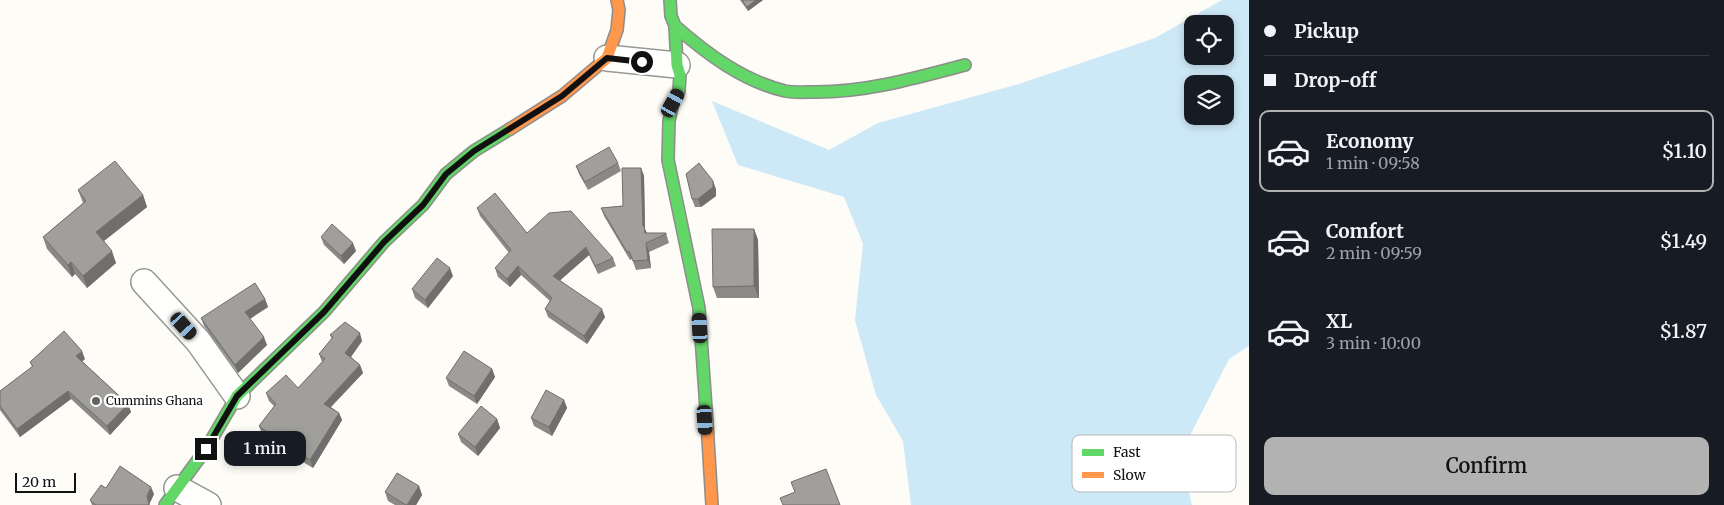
<!DOCTYPE html>
<meta charset="utf-8">
<style>
:root{--surface:#171b24;--page:#242831;--text:#f1f3f6;--muted:#9ea1a6;--line:#363941;--accent:#b2b2b3}
body{margin:0;font-family:Merriweather,serif;background:var(--page);color:var(--text);height:100vh;display:flex;flex-direction:column;font-size:19px;white-space:nowrap}
*{box-sizing:border-box;margin:0}
p{font-size:16px;color:var(--muted)}
.icon{flex:none;width:28px;height:28px;fill:none;stroke:currentColor;stroke-width:2;stroke-linecap:round;stroke-linejoin:round}
.map{position:relative;flex:1;overflow:hidden}
.panel{display:flex;flex-direction:column;background:var(--surface);width:475px}
.panel>*{flex:none}
.banner{display:grid;align-content:center;height:110px;padding:0 15px;background:var(--surface)}
.tools{position:absolute;left:1184px;top:15px;display:grid;gap:10px}
.tools a{display:grid;place-items:center;width:50px;height:50px;border-radius:10px;background:var(--surface);box-shadow:0 2px 8px #0003;font-size:25px}
.scale{position:absolute;left:15px;bottom:12px;width:61px;box-sizing:border-box;padding-left:5px;border:2px solid #111;border-top:0;font-size:14px;line-height:18px;white-space:nowrap;color:#111;-webkit-text-stroke:4px #fff;paint-order:stroke}
.end{position:absolute;width:22px;height:22px;margin:-11px;border:6px solid #111;background:#fff;box-shadow:0 0 0 2px #fff}
.from{border-radius:50%}
.bubble{position:absolute;height:35px;border-radius:10px;background:var(--surface);box-shadow:0 2px 8px #0003;font-size:16px;font-weight:600;line-height:35px;text-align:center}
.car{position:absolute;width:15px;height:30px;margin:-15px -8px;border-radius:6px;box-shadow:0 0 4px 1px #0007;background:linear-gradient(#222 24%,#8ab4d8 0 40%,#222 0 76%,#8ab4d8 0 86%,#222 0)}
.banner b{display:flex;align-items:center;gap:18px;height:48px;font-size:19px}
.banner b+b{border-top:1px solid var(--line)}
.banner i{width:12px;height:12px;background:var(--text)}
ul{padding:0;list-style:none}
li{display:flex;align-items:center;gap:15px;height:82px;margin:0 10px 8px;padding:0 5px;border:2px solid transparent;border-radius:10px}
li div{flex:1}
li b{display:block;font-size:19px}
li em{font-style:normal;font-weight:600}
li.selected{border-color:var(--accent)}
li>.icon{width:45px;height:45px;stroke-width:1.5}
.button{display:flex;gap:10px;margin-top:auto;padding:10px 15px}
.button a{flex:1;height:58px;border-radius:10px;background:var(--accent);color:#111;font-size:20px;font-weight:600;line-height:58px;text-align:center}
main{display:flex;flex:1;min-height:0}
.map>svg:first-child{display:block}
</style>
<main>
<div class="map">
<svg width="1249" height="505" viewBox="0 0 1249 505">
<rect width="100%" height="100%" fill="#fdfcf7"/>
<path fill="#cde8f7" fill-rule="evenodd" d="M1222,0H1249V346L1229,359L1180,455L1192,505H911L903,441L876,395L855,320L863,244L844,197L738,165L712,101L829,150L878,123L1019,84L1155,38ZM1192,24H1225V56H1192ZM1192,84H1225V116H1192Z"/>
<g fill="none" stroke-linecap="round" stroke-linejoin="round">
<g stroke="#979795" stroke-width="28">
<path id="street" d="M607,58L677,65
M144,282L198,341L237,396
M177,488L208,505"/>
</g>
<g stroke="#8e8d8b" stroke-width="14">
<path id="fast" d="M670,0L671,16L675,26L677,65L680,75L679,91L673,103L669,121L668,160L699,308L707,423
M675,26C707,54 743,81 785,91C795,93 806,92 816,92C867,92 916,78 965,65
M165,505L206,449L237,396L324,312L384,242L423,205L446,174L474,151L510,129"/>
</g>
<g stroke="#8e8d8b" stroke-width="14">
<path id="slow" d="M510,129L562,96L607,58L617,30L619,10L617,0
M707,423L712,505"/>
</g>
<use href="#street" stroke="#fffffe" stroke-width="25"/>
<use href="#fast" stroke="#63d668" stroke-width="11"/>
<use href="#slow" stroke="#ff974d" stroke-width="11"/>
</g>
<path fill="#8a8986" d="M740,0H763L748,11Z
M618,163L621,171L588,190L579,174L576,166Z
M641,168L644,176L645,229L647,233H666L669,243L649,252L651,268L636,270L632,259L630,260L604,216L601,208L623,206Z
M716,189V196L701,207H695L692,199Z
M78,190L143,195L147,207L104,241L116,263L87,288L75,274L72,277L47,249L43,237L83,203Z
M477,208L527,233L613,258L616,266L598,274L589,255L560,280L605,317L587,344L548,317L545,309L550,301L521,275L510,287L498,277L495,268L509,253L480,216Z
M754,229L758,240L759,298H717L713,287Z
M321,237L356,251L344,264L324,245Z
M453,276L428,308L415,298L412,289Z
M265,299L268,307L250,319L267,345L238,373L204,326L201,318Z
M330,335L362,341L351,357L360,365L363,373L331,407L339,413L342,420L313,468L288,453L262,434L259,426L274,406L269,401L266,393L298,388L322,362L319,354L332,339Z
M85,359L82,361L128,404L131,412L110,435L71,399L20,437L0,410V391L32,367L30,362Z
M492,369L495,377L477,404L449,386L446,378Z
M564,400L567,408L552,436L534,426L531,418Z
M497,419L500,428L478,456L461,442L458,434Z
M419,486L422,495L416,505H395L388,501L385,492Z
M106,488L154,494L149,504L150,505H92L90,500Z"/>
<path fill="#716f6d" d="M756,0H763L748,11L747,7Z
M641,168L644,176L645,229L647,234L648,241L643,226Z
M713,181L716,189V196L701,207L698,199Z
M143,195L147,207L100,244L96,232Z
M754,229L758,240L759,298L754,286Z
M353,243L356,251L344,264L341,256Z
M646,243L649,252L651,268L648,260Z
M586,247L589,255L556,284L553,276Z
M112,251L116,263L87,288L83,276Z
M71,262L75,274L72,277L68,265Z
M518,266L521,275L510,287L507,279Z
M450,268L453,276L428,308L425,300Z
M265,299L268,307L248,320L245,312Z
M602,309L605,317L587,344L584,336Z
M360,333L362,341L348,361L345,353Z
M264,337L267,345L238,373L235,365Z
M82,351L85,359L79,364L76,356Z
M360,365L363,373L327,411L324,404Z
M492,369L495,377L477,404L474,396Z
M68,391L71,399L20,437L17,429Z
M564,400L567,408L552,436L549,427Z
M128,404L131,412L110,435L107,426Z
M339,413L342,420L313,468L310,460Z
M497,419L500,428L478,456L475,447Z
M419,486L422,495L416,505H407Z
M151,487L154,494L149,505L147,496Z"/>
<path fill="#a19f9c" stroke="#716f6d" d="M742,0H756L747,7Z
M609,147L618,163L585,182L576,166Z
M115,161L143,195L96,232L112,251L83,276L71,262L68,265L43,237L86,201L78,190Z
M699,163L713,181V187L698,199H692L686,174Z
M622,168H641L643,226H644L645,233H666V234L646,243L648,260L633,261L629,251L627,252L601,208L623,206Z
M495,193L527,233L549,213L571,211L613,258L595,266L586,247L553,276L602,309L584,336L545,309L552,298L518,266L507,279L495,268L511,250L477,208Z
M332,224L353,243L341,256L321,237Z
M712,229H754V286L713,287Z
M437,258L450,268L425,300L412,289Z
M255,283L265,299L245,312L264,337L235,365L201,318Z
M345,322L360,333L345,353L360,365L324,404L339,413L310,460L285,445L259,426L276,404L266,393L286,375L298,388L325,359L319,354L333,337L330,335Z
M64,331L82,351L76,356L128,404L107,426L68,391L17,429L0,406V391L33,366L30,362Z
M464,351L492,369L474,396L446,378Z
M546,390L564,400L549,427L531,418Z
M481,406L497,419L475,447L458,434Z
M120,466L151,487L147,496L149,505H96L90,500L101,485L106,488Z
M826,469L840,505H783L780,498L795,492L791,482Z
M397,473L419,486L407,505H406L385,492Z"/>
<g fill="none" stroke-linecap="round" stroke-linejoin="round">
<path stroke="#111" stroke-width="6" d="M206,449L237,396L324,312L384,242L423,205L446,174L474,151L562,96L607,58L642,62"/>
</g>
<circle fill="#646362" stroke="#fff" stroke-width="2" cx="96" cy="401" r="5"/>
<g text-anchor="middle" stroke-width="5" stroke-linejoin="round" paint-order="stroke">
<g font-size="12" fill="#111" stroke="#fff" text-anchor="start">
<text x="106" y="405">Cummins Ghana</text>
</g>
</g>
<rect x="1072" y="435" width="164" height="57" rx="8" fill="#fff" stroke="#b8b8b8" stroke-width="1"/>
<rect x="1082" y="449" width="22" height="7" fill="#63d668"/>
<rect x="1082" y="472" width="22" height="6" fill="#ff974d"/>
<g font-size="14" fill="#111">
<text x="1113" y="457">Fast</text>
<text x="1113" y="480">Slow</text>
</g>
</svg>
<div class="tools">
<a><svg class="icon" aria-label="locate" viewBox="0 0 24 24"><circle cx="12" cy="12" r="6"/><path d="M12 2v4M12 18v4M2 12h4M18 12h4"/></svg></a>
<a><svg class="icon" aria-label="layers" viewBox="0 0 24 24"><path d="M12 4l9 5-9 5-9-5zM3 14l9 5 9-5"/></svg></a>
</div>
<div class="scale">20 m</div>
<i class="end from" style="left:642px;top:62px"></i>
<i class="end" style="left:206px;top:449px"></i>
<div class="bubble" style="left:224px;top:431px;width:82px">1 min</div>
<i class="car" style="left:673px;top:103px;rotate:29deg"></i>
<i class="car" style="left:184px;top:326px;rotate:138deg"></i>
<i class="car" style="left:700px;top:328px;rotate:357deg"></i>
<i class="car" style="left:705px;top:420px;rotate:176deg"></i>
</div>
<section class="panel">
<div class="banner">
<b><i class="from"></i>Pickup</b>
<b><i></i>Drop-off</b>
</div>
<ul>
<li class="selected"><svg class="icon" aria-label="car" viewBox="0 0 24 24"><path d="M5 17H2v-5l4-1 3-4h7l3 4 3 1v5h-3M9 17h6M6 11h13"/><circle cx="7" cy="17" r="2"/><circle cx="17" cy="17" r="2"/></svg><div><b>Economy</b><p>1 min · 09:58</p></div><em>$1.10</em></li>
<li><svg class="icon" aria-label="car" viewBox="0 0 24 24"><path d="M5 17H2v-5l4-1 3-4h7l3 4 3 1v5h-3M9 17h6M6 11h13"/><circle cx="7" cy="17" r="2"/><circle cx="17" cy="17" r="2"/></svg><div><b>Comfort</b><p>2 min · 09:59</p></div><em>$1.49</em></li>
<li><svg class="icon" aria-label="car" viewBox="0 0 24 24"><path d="M5 17H2v-5l4-1 3-4h7l3 4 3 1v5h-3M9 17h6M6 11h13"/><circle cx="7" cy="17" r="2"/><circle cx="17" cy="17" r="2"/></svg><div><b>XL</b><p>3 min · 10:00</p></div><em>$1.87</em></li>
</ul>
<div class="button"><a>Confirm</a></div>
</section>
</main>
